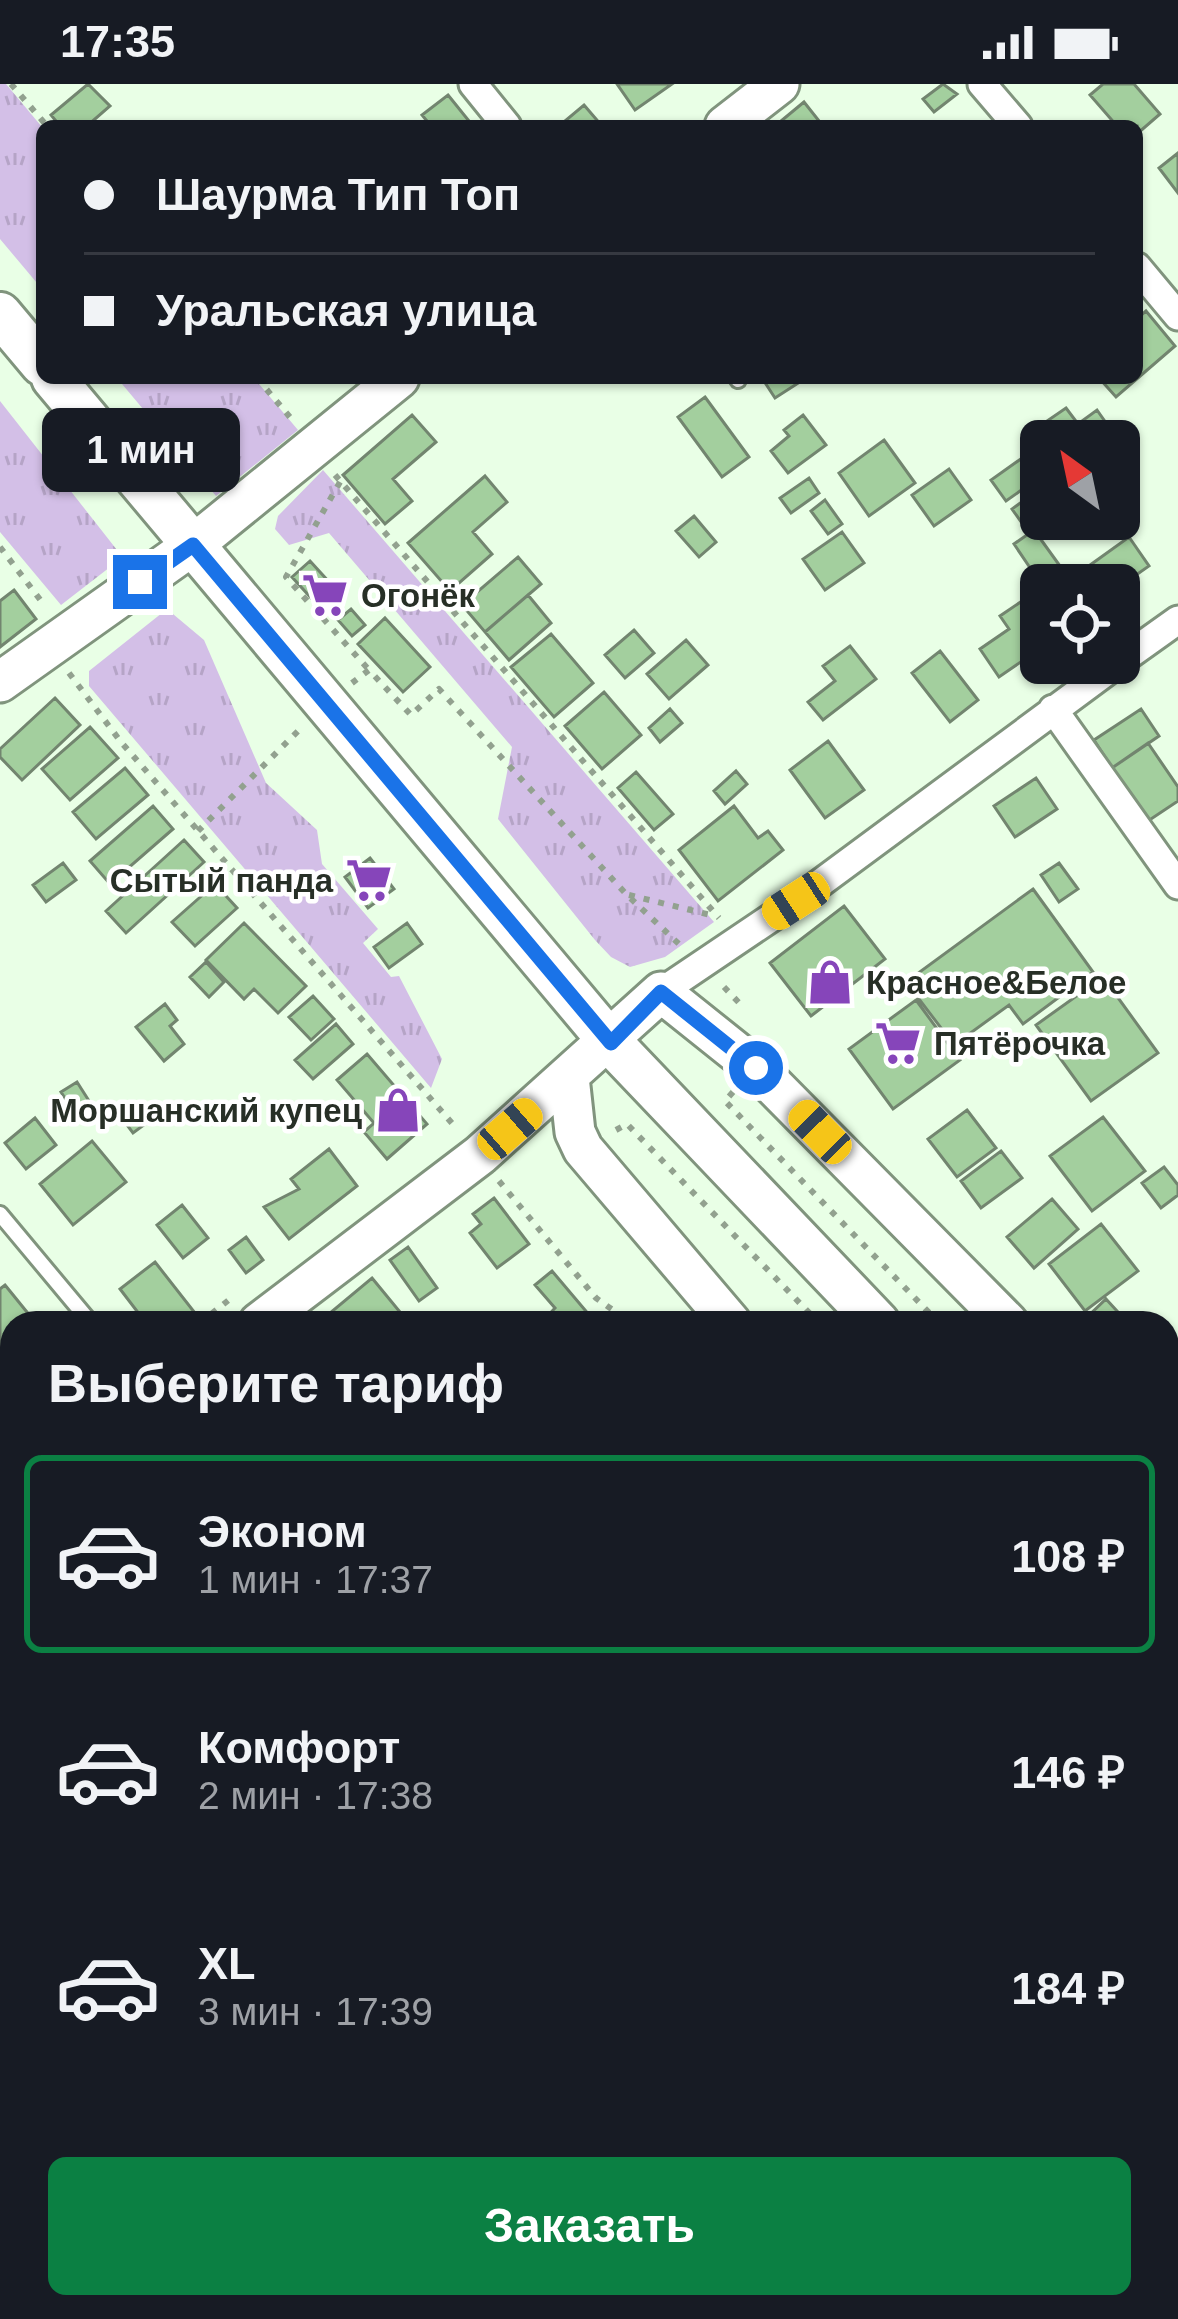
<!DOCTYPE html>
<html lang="ru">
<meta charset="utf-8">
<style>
:root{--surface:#171b24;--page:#20242c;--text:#f1f3f6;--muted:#9ea1a6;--line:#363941;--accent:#0b8043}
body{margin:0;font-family:Arial,sans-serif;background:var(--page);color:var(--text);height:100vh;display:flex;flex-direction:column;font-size:45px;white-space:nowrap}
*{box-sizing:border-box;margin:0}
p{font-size:39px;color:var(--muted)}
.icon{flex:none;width:66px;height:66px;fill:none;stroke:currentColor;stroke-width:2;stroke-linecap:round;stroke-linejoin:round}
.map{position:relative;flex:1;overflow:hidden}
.side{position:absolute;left:0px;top:1227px;width:1179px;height:1008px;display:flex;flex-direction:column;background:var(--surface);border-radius:36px 36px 0 0;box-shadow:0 3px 9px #0004}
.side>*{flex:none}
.guide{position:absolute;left:36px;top:36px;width:1107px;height:264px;border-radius:18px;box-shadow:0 3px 9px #0004;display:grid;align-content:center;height:264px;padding:0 48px;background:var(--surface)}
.needle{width:78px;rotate:327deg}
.buttons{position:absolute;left:1020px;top:336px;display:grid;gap:24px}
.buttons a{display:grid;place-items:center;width:120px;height:120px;border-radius:18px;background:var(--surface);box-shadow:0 3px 9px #0004;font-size:60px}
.end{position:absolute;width:54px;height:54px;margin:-27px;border:15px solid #1a73e8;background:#fff;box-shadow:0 0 0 6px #fff}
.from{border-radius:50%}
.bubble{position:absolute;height:84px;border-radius:18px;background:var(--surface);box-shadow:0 3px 9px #0004;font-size:39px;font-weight:700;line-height:84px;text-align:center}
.car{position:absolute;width:36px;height:72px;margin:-36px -18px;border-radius:15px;box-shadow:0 0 9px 3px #0007;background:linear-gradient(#f5c518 24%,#345 0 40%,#f5c518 0 76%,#345 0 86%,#f5c518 0)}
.guide b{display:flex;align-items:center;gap:42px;height:114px;font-size:45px}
.guide b+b{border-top:3px solid var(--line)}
.guide i{width:30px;height:30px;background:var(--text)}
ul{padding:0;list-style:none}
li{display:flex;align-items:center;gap:36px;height:198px;margin:0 24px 18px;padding:0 24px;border:6px solid transparent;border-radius:18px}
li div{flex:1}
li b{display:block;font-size:45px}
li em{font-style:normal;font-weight:700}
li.selected{border-color:var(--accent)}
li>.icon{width:108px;height:108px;stroke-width:1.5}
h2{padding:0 48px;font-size:54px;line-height:144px}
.action{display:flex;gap:24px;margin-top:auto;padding:24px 48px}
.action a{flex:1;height:138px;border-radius:18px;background:var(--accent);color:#fff;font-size:48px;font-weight:700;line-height:138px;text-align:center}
.status{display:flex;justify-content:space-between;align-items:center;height:84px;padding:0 60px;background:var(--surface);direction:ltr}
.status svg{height:33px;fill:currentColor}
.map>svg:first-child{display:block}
</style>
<div class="status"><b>17:35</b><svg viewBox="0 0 49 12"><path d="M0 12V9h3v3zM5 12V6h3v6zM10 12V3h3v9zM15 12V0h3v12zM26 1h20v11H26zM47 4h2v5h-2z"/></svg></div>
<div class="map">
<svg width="1178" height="2235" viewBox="0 0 1178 2235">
<defs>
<pattern id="grass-tufts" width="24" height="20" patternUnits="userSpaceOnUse" patternTransform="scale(3)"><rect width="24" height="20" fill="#d3bfe7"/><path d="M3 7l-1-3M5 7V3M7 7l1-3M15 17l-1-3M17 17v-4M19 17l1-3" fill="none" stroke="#b5a4c6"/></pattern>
<pattern id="water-waves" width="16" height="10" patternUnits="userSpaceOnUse" patternTransform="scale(3)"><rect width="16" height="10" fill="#aa8fc6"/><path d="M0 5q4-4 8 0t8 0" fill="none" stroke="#8a75a1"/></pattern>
</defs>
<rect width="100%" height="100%" fill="#e9ffe6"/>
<path fill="url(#grass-tufts)" d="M0,0H6L42,43V205L0,155Z
M117,294H254L298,346L216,412Z
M0,317L117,466L114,480L61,521L0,448Z
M323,386L714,838L665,873L630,883L611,873L595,856L498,735L512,663L329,449L289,461L275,445L278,432Z
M167,525L204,556L266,699L317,746L322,780L378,845L363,859L391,893L399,892L442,975L431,1004L89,602V587Z"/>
<path fill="url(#water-waves)" stroke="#837296" stroke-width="3" d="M1178,1879V2235H801L803,2223H1167V1886Z"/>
<path fill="#a3cf9e" stroke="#72856f" stroke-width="3" d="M88,0L110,22L87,42H60L51,31Z
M617,0H672L635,26Z
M943,0L957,10L934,28L923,15Z
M1103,0H1134L1160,30L1137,50V42H1117L1090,11Z
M448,11L473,42H431L422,31Z
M804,18L823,42H775Z
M584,21L602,42H559Z
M1178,69V109L1159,84Z
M1146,227L1175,262L1116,313L1099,294H1137V235Z
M762,294H806L775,314Z
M705,313L749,373L722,393L678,333Z
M1066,324L1078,340L1097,326L1113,349L1102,357H1054L1059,353L1047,337Z
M412,331L436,358L393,395L412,417L385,440L343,391Z
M803,331L826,361L788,389L771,367L789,352L784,346Z
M884,356L915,399L869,432L839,389Z
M1025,372L1040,393L1006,417L991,396Z
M949,385L971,416L934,442L912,411Z
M485,392L507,418L473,448L492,470L450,507L408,459Z
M809,394L819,409L791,429L780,414Z
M1041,404V430L1024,442L1012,425Z
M825,416L842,440L828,450L811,427Z
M694,432L716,458L699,473L676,447Z
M1034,446L1060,482L1039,497L1014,460Z
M842,448L864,479L825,506L803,475Z
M1129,453L1149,482L1119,503L1097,501L1086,484Z
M518,473L541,500L485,548L462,521Z
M310,477L340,510L322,526L292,493Z
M1041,504V564L999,593L980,565L1009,545L1000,532Z
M14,506L36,535L0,563V517Z
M528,511L551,539L509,576L485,548Z
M351,525L365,541L352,552L338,536Z
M385,534L430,583L403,608L358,560Z
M634,546L654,569L625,594L605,571Z
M551,550L593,599L554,633L511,583Z
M686,556L708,581L669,615L647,590Z
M850,562L876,595L823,636L808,618L835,597L823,582Z
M940,567L978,616L950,638L912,589Z
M604,608L641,651L602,685L565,642Z
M55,614L80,641L22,696L0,673V665Z
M670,625L682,639L660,658L649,644Z
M1141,625L1159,652L1112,684L1094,656Z
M90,643L118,674L70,716L42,685Z
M828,657L864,706L825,734L790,686Z
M1148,659L1178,703V717L1148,737L1112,684Z
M125,684L148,711L96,755L73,728Z
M736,687L747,700L725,720L714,707Z
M636,688L673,730L654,746L618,704Z
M1036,694L1057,725L1015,753L994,722Z
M153,722L173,745L110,800L90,777Z
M734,722L758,754L768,747L783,766L718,817L679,766Z
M184,756L204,778L126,849L106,827Z
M370,774L394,805L368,824L345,793Z
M63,779L76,796L46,818L33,801Z
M1059,779L1078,805L1059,818L1041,791Z
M215,800L237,824L195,862L172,838Z
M1033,805L1093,888L1023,940L1009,921L954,961L906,898Z
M844,822L885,875L811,932L770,879Z
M244,839L306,902L278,929L254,905L244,915L206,876Z
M407,839L422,860L389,884L374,863Z
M206,878L224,898L209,913L190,893Z
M1103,893L1158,969L1091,1017L1036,941Z
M313,912L334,935L311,956L289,933Z
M916,916L960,976L893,1025L849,965Z
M165,920L177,936L170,942L184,960L164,977L136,943Z
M336,940L353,960L313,995L295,976Z
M367,970L427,1040L387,1075L364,1048L374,1039L337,996Z
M77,998L91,1020L75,1030L61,1008Z
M139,1019L152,1035L133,1049L121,1033Z
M967,1026L996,1064L957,1093L928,1055Z
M1103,1033L1145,1087L1092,1127L1050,1072Z
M35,1034L56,1061L26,1085L5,1059Z
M92,1057L126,1098L73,1141L40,1100Z
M329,1065L357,1102L289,1155L264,1123L299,1105L291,1095Z
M1001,1067L1022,1094L981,1124L961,1097Z
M1164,1083L1178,1101V1111L1161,1124L1142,1099Z
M494,1114L529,1160L497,1184L470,1149L481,1140L473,1130Z
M1052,1115L1078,1145L1034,1184L1007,1153Z
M182,1121L208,1154L183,1174L157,1141Z
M1101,1140L1138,1187L1085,1227L1049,1180Z
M246,1153L263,1176L246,1189L229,1166Z
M408,1163L437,1204L419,1217L390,1176Z
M155,1178L195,1229L183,1239H146L120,1205Z
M552,1187L596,1239H541L555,1224L535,1201Z
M372,1194L409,1239H318Z
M5,1201L35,1238L12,1239V1257L0,1267V1205Z
M1106,1215L1128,1239H1081Z
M12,1334V1371L0,1381V1344Z
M5,1524L12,1533L9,1583L0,1572V1528Z
M421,2223H498L503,2231L404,2235Z"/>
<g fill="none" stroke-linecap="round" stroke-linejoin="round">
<g stroke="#80947d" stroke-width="20">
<path id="lane" d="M737,294L738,296
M0,1130L91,1239"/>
</g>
<g stroke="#80947d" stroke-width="33">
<path id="street" d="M473,0L507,42
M982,0L1018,42
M1137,183L1178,232
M1119,578L1178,536
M1053,625L1178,801
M661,908L796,817L1118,579
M1167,1744L1178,1757"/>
</g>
<g stroke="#80947d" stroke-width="45">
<path id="secondary" d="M725,42L779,0
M0,598L193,461L399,294
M569,993L575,1048L583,1065L731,1239
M259,1239L480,1071L661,908L756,984L1008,1239
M1167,1386L1178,1395
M0,1461L12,1450
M1167,1696L1178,1695"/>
</g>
<g stroke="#80947d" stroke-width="48">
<path id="primary" d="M0,230L42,280
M53,294L611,959L878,1239
M1167,1552L1178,1564"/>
</g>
<path stroke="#92a18f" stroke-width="6" stroke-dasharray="6 9" stroke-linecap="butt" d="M11,0L47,42
M257,294L294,338
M335,391L719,834
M340,398L286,493L369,586
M0,463L45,522
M69,589L121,658L457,1045
M352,599L369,586L411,631L439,605L626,810L680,861
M198,747L302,643
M629,811L715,832
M724,903L744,924
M733,1008L725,1017L939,1239
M616,1046L627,1040L819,1239
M499,1097L596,1214L631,1239
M200,1239L230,1215
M0,1411L12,1400
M1167,1483L1178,1496
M1167,1615L1178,1629
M1167,1791L1178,1804"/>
<use href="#lane" stroke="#fff" stroke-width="14"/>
<use href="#street" stroke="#fff" stroke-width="27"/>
<use href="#secondary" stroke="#fff" stroke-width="39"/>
<use href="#primary" stroke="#fff" stroke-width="42"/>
</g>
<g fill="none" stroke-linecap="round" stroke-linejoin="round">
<path stroke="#1a73e8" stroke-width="15" d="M140,498L193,461L611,959L661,908L756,984"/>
</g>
<defs>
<g id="supermarket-bare" transform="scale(3.6)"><path d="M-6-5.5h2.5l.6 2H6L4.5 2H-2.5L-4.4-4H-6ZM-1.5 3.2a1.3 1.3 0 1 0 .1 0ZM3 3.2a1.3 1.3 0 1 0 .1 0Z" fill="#8645ba" stroke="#fff" stroke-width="2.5" paint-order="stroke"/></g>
<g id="shop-bare" transform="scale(3.6)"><path d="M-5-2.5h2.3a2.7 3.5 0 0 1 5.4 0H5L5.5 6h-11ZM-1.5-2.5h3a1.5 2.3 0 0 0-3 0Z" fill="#8645ba" stroke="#fff" stroke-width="2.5" paint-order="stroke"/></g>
</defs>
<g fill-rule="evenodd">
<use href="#supermarket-bare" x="325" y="511"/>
<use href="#supermarket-bare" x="369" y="796"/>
<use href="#shop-bare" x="830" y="898"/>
<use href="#supermarket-bare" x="898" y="959"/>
<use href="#shop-bare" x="398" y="1026"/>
</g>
<g text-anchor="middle" stroke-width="9" stroke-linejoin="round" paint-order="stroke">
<g font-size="33" font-weight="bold" fill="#272f26" stroke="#fff" text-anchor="start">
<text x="361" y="523">Огонёк</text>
<text x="333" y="808" text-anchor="end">Сытый панда</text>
<text x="866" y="910">Красное&amp;Белое</text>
<text x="934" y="971">Пятёрочка</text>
<text x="362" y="1038" text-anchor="end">Моршанский купец</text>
</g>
</g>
</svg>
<div class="buttons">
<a><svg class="needle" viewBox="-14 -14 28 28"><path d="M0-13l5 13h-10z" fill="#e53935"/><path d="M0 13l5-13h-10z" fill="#9ea1a6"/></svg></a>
<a><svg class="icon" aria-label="locate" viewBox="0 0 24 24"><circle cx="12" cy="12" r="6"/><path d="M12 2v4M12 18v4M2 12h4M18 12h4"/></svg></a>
</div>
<i class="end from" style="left:756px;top:984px"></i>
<i class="end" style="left:140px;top:498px"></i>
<div class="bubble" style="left:42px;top:324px;width:198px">1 мин</div>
<i class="car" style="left:796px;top:817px;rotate:237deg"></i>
<i class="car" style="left:510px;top:1045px;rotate:49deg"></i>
<i class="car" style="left:820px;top:1048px;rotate:316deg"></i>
<div class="guide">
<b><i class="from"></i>Шаурма Тип Топ</b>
<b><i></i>Уральская улица</b>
</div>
<section class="side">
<h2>Выберите тариф</h2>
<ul>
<li class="selected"><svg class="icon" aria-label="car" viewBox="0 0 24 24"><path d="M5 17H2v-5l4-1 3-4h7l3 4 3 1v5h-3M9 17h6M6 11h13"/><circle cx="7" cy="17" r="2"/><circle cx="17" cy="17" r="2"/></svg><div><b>Эконом</b><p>1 мин · 17:37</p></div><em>108 ₽</em></li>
<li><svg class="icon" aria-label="car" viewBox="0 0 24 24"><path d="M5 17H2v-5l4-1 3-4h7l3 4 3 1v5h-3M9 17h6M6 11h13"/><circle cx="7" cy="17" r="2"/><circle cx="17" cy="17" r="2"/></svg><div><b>Комфорт</b><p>2 мин · 17:38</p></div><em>146 ₽</em></li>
<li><svg class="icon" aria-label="car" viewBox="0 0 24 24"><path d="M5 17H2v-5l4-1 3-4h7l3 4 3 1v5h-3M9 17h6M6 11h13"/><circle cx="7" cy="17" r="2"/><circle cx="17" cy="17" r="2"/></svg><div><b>XL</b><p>3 мин · 17:39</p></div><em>184 ₽</em></li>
</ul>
<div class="action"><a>Заказать</a></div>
</section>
</div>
